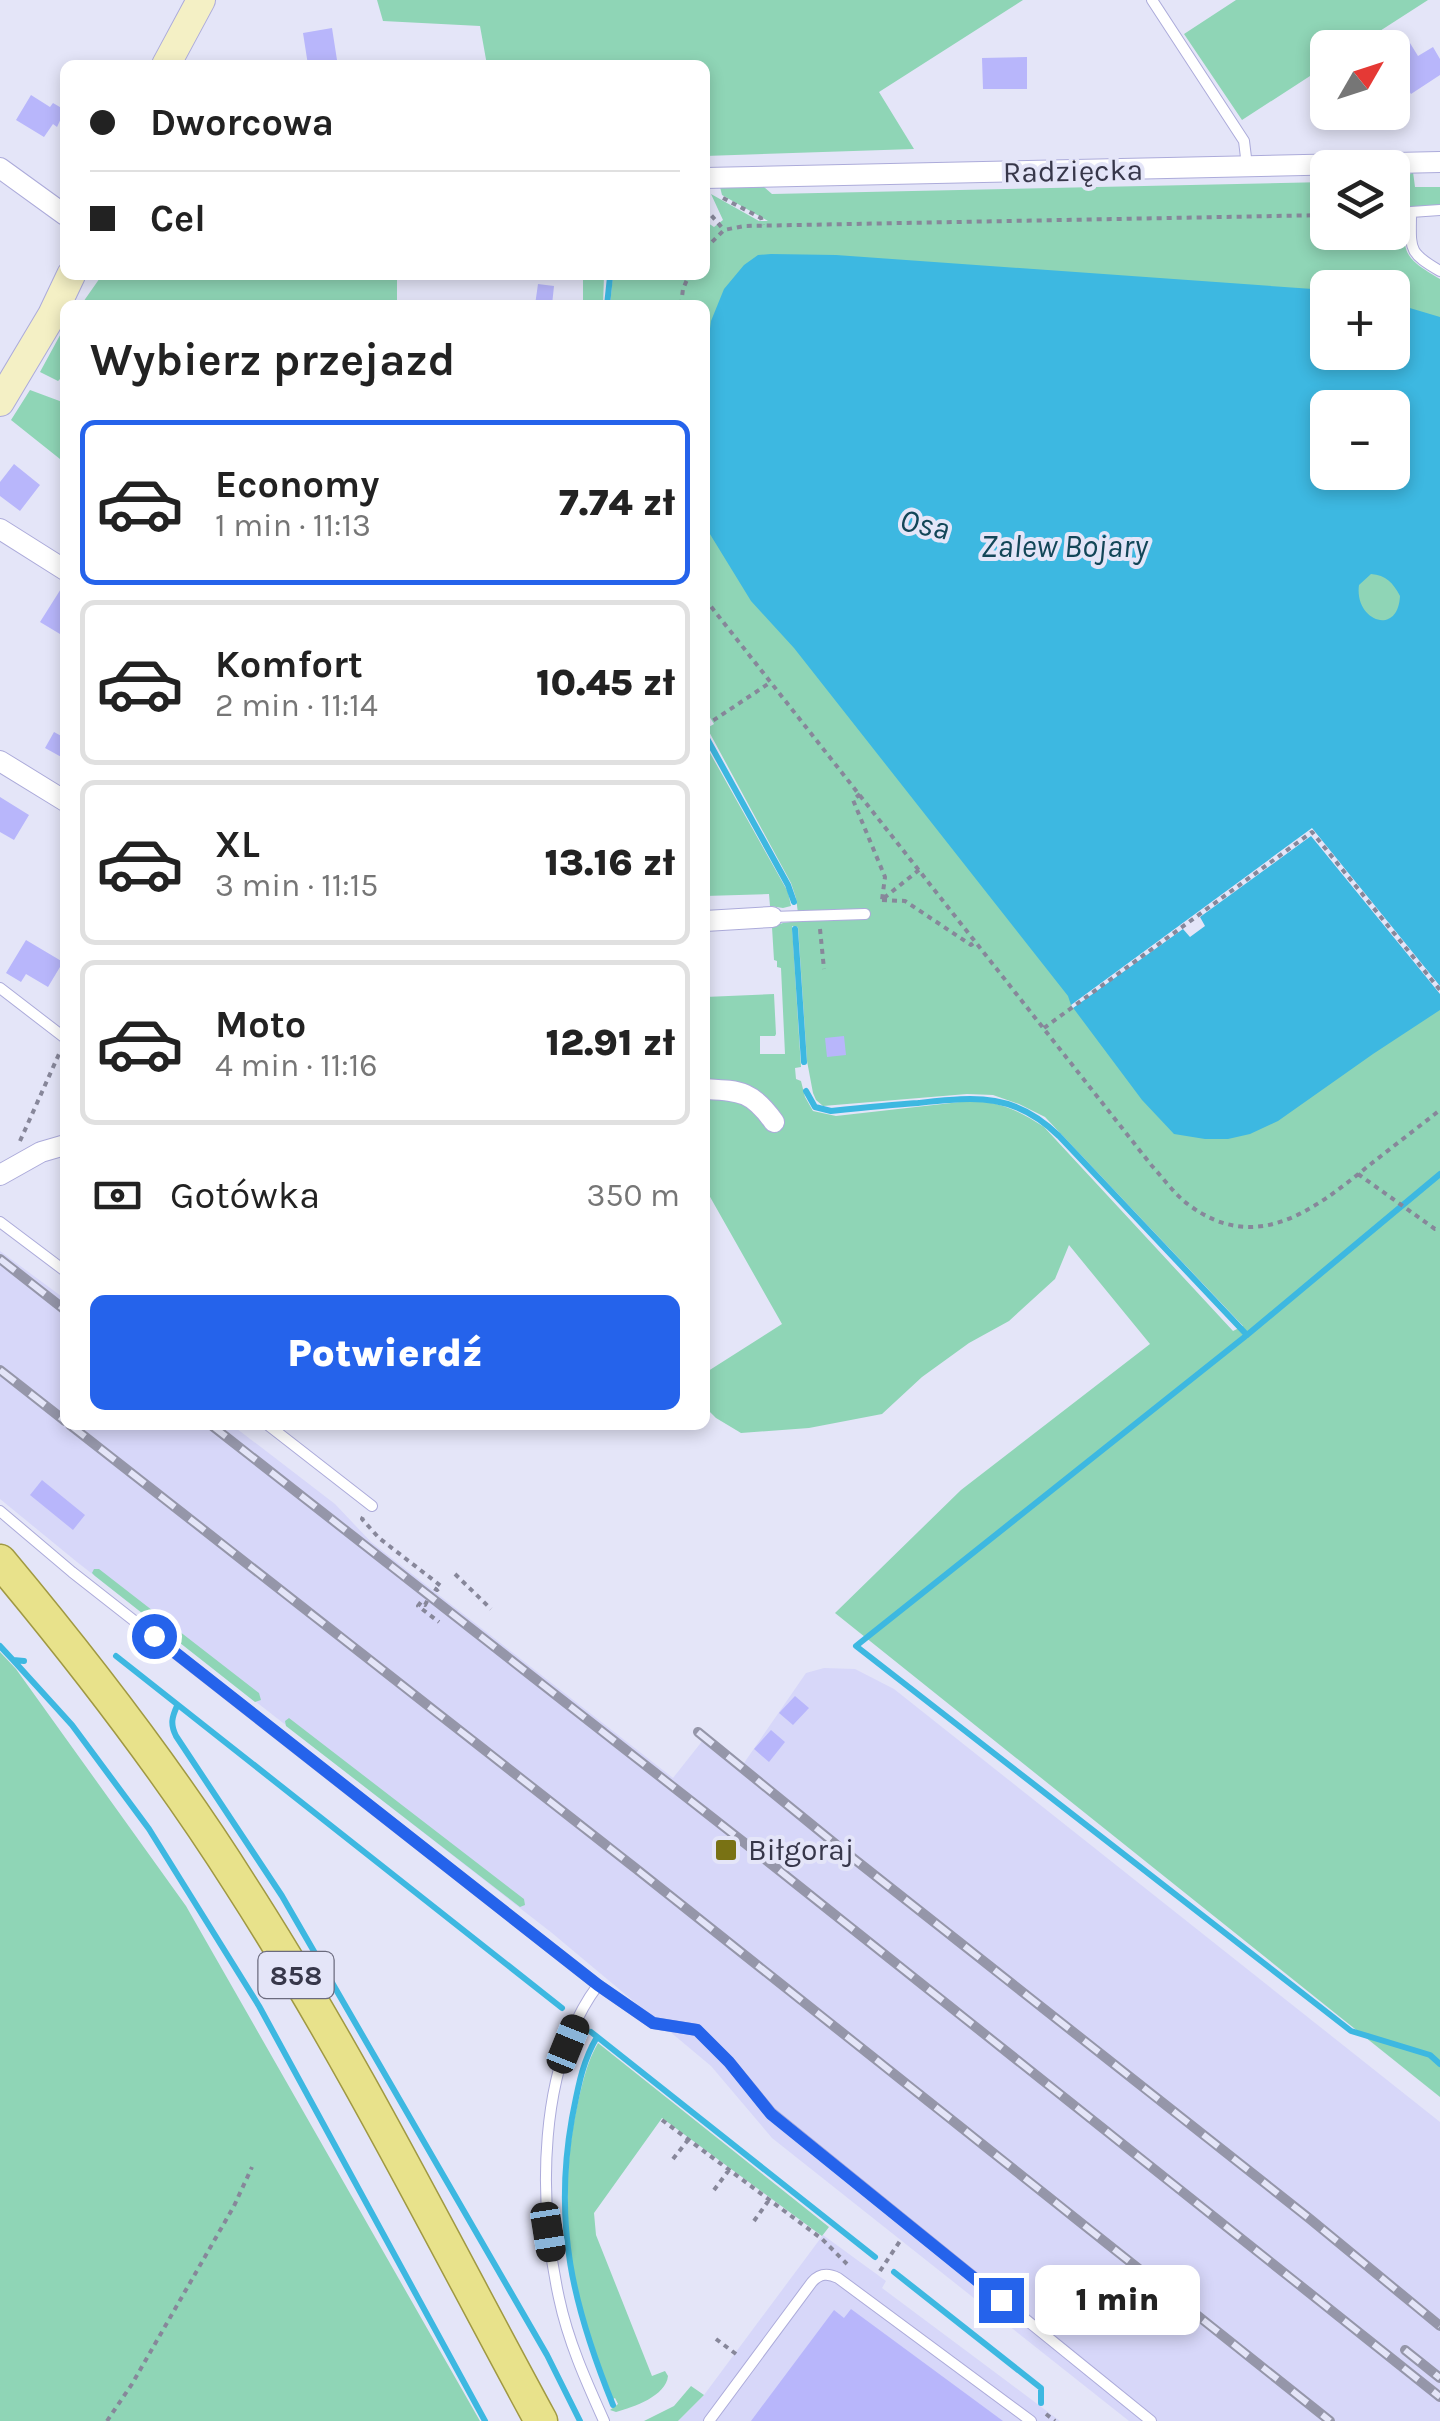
<!DOCTYPE html>
<html lang="pl">
<meta charset="utf-8">
<style>
:root{--surface:#fff;--page:#f2f2f2;--text:#222;--muted:#767676;--line:#e0e0e0;--accent:#2563eb}
body{margin:0;font-family:Karla,sans-serif;background:var(--page);color:var(--text);height:100vh;display:flex;flex-direction:column;font-size:38px;white-space:nowrap}
*{box-sizing:border-box;margin:0}
p{font-size:32px;color:var(--muted)}
.icon{flex:none;width:55px;height:55px;fill:none;stroke:currentColor;stroke-width:2;stroke-linecap:round;stroke-linejoin:round}
.map{position:relative;flex:1;overflow:hidden}
.drawer{position:absolute;left:60px;top:300px;width:650px;height:1130px;display:flex;flex-direction:column;background:var(--surface);border-radius:15px;box-shadow:0 5px 15px #0003}
.drawer>*{flex:none}
.hud{position:absolute;left:60px;top:60px;width:650px;height:220px;border-radius:15px;box-shadow:0 5px 15px #0003;display:grid;align-content:center;height:220px;padding:0 30px;background:var(--surface)}
.needle{width:65px;rotate:51deg}
.controls{position:absolute;left:1310px;top:30px;display:grid;gap:20px}
.controls a{display:grid;place-items:center;width:100px;height:100px;border-radius:15px;background:var(--surface);box-shadow:0 5px 15px #0003;font-size:50px}
.end{position:absolute;width:45px;height:45px;margin:-22px;border:12px solid #2563eb;background:#fff;box-shadow:0 0 0 5px #fff}
.from{border-radius:50%}
.bubble{position:absolute;height:70px;border-radius:15px;background:var(--surface);box-shadow:0 5px 15px #0003;font-size:32px;font-weight:800;line-height:70px;text-align:center}
.car{position:absolute;width:30px;height:60px;margin:-30px -15px;border-radius:12px;box-shadow:0 0 8px 2px #0007;background:linear-gradient(#222 24%,#8ab4d8 0 40%,#222 0 76%,#8ab4d8 0 86%,#222 0)}
.hud b{display:flex;align-items:center;gap:35px;height:95px;font-size:38px}
.hud b+b{border-top:2px solid var(--line)}
.hud i{width:25px;height:25px;background:var(--text)}
ul{padding:0;list-style:none}
li{display:flex;align-items:center;gap:30px;height:165px;margin:0 20px 15px;padding:0 10px;border:5px solid var(--line);border-radius:15px}
li div{flex:1}
li b{display:block;font-size:38px}
li em{font-style:normal;font-weight:800}
li.selected{border-color:var(--accent)}
li>.icon{width:90px;height:90px;stroke-width:1.5}
h2{padding:0 30px;font-size:45px;line-height:120px}
.pay{display:flex;align-items:center;gap:25px;height:110px;padding:0 30px;font-size:38px}
.pay p{margin-inline-start:auto}
.cta{display:flex;gap:20px;margin-top:auto;padding:20px 30px}
.cta a{flex:1;height:115px;border-radius:15px;background:var(--accent);color:#fff;font-size:40px;font-weight:800;line-height:115px;text-align:center}
.map>svg:first-child{display:block}
</style>
<div class="map">
<svg width="1440" height="2421" viewBox="0 0 1440 2421">
<rect width="100%" height="100%" fill="#e4e5f8"/>
<path fill="#d7d7f9" d="M0,1251L65,1299V1425H232L335,1504L371,1542L673,1778L707,1735L744,1763L806,1673L824,1668L855,1669L894,1689L1440,2122V2421H1129L772,2138L711,2066L552,1933L77,1562L0,1499Z
M823,2235L886,2281L882,2288L1060,2421H678L704,2395Z"/>
<path fill="#8fd5b6" fill-rule="evenodd" d="M377,0H1023L879,92L914,149L705,156V65H487L480,26L383,21Z
M1236,0H1428L1355,47L1328,48L1327,65L1242,120L1184,34Z
M1413,172L1415,187H1440V205L1400,208C1408,253 1397,254 1440,279V2097L835,1613L961,1490L1150,1344L1069,1245L1055,1279L1009,1321L969,1343L922,1377L882,1414L809,1428L741,1433L716,1418L705,1407V1373L782,1324L705,1188V1096C743,1096 749,1097 771,1129L780,1123C762,1085 743,1086 705,1084V997L774,994L776,1034L775,1036H760V1054H785L781,968L777,967V961L774,960L772,927L783,923L799,921L796,898L791,883L707,728L714,724L709,716L705,718V305H610L613,275H705V221L714,227L723,220L711,194L759,221H768L722,195L720,187H764L772,194L1327,182L1328,232H1392L1393,181L1403,180ZM1328,288H1392L1393,294L1397,297L1392,303V352H1328ZM1328,408H1392V472H1328ZM792,926L798,927L807,1061L813,1093L816,1100L823,1106L967,1094L993,1095L1019,1104L1045,1117L1243,1326L1233,1331L1044,1127C1020,1111 999,1101 969,1101L836,1116L813,1111L805,1097L801,1081L796,1079L795,1068L801,1067Z
M102,275H397V305H81Z
M583,275H607L604,276L603,305H583Z
M65,326V374L58,381L40,372Z
M30,390L65,403V463L11,420Z
M705,744L788,892L791,906L783,908L770,906L769,894L705,896Z
M94,1569H99L259,1693L261,1700L255,1702L95,1576L92,1573Z
M0,1652L16,1669L186,1906L480,2421H0Z
M289,1718L524,1899L525,1905L520,1907L286,1726L285,1721Z
M598,2043L829,2227L822,2236L662,2118L594,2213L596,2235L652,2376L665,2371L668,2376C666,2396 634,2407 616,2412L610,2410L618,2404L615,2398L613,2399C605,2377 595,2355 588,2333C565,2260 561,2176 578,2102C583,2081 587,2062 598,2043Z
M691,2386L704,2395L678,2421H644L674,2406Z"/>
<path fill="#3db8e1" fill-rule="evenodd" d="M771,254L836,255L1327,290L1328,352H1392L1393,303L1440,317V1010L1373,1054L1278,1121L1250,1134L1228,1139H1205L1174,1134L1142,1100L1071,1005L1068,996L794,648L751,601L705,526V366L711,321L724,289L744,265L758,255ZM1328,408H1392V472H1328ZM1371,574C1386,575 1393,583 1400,596C1398,637 1354,621 1359,585Z"/>
<path fill="#e4e5f8" d="M1312,828L1440,986V994L1311,836L1200,917L1205,926L1190,937L1183,929L1073,1008L1071,1005Z"/>
<g fill="none" stroke-linecap="round" stroke-linejoin="round">
<path stroke="#3db8e1" stroke-width="6" d="M607,305L610,277
M705,735L788,885L794,902
M795,929L804,1062
M806,1091L815,1107L831,1111C860,1108 889,1105 918,1103C976,1097 1014,1092 1059,1136L1247,1335
M1440,1174L1247,1335L856,1646L1351,2031L1430,2055L1440,2064
M0,1646L13,1660L24,1661
M116,1656L562,2008
M13,1660L72,1725L149,1829L259,2006L485,2421
M177,1706C172,1717 170,1724 176,1736L282,1896L547,2355L580,2421
M591,2032L875,2257
M597,2037C582,2062 578,2088 572,2118C553,2225 573,2306 613,2405
M894,2272L1041,2388V2403"/>
</g>
<path fill="#b8b6fb" d="M332,28L337,60L308,65L303,33Z
M1405,35L1418,56L1433,47L1440,59V75L1411,94L1396,71L1400,69L1392,58V48H1386Z
M1027,57V89H983L982,58Z
M31,95L50,107L53,103L65,110L57,127L53,124L44,137L16,120Z
M538,284L554,286L552,305H535Z
M14,464L40,485L20,511L0,496V482Z
M64,584H65V637L40,622Z
M54,732L65,738V759L45,748Z
M0,797L29,815L14,840L0,832Z
M26,940L63,962L48,987L26,974L21,982L6,973Z
M844,1036L846,1055L827,1057L825,1038Z
M42,1480L85,1515L73,1530L30,1495Z
M795,1696L809,1708L793,1725L779,1713Z
M771,1730L785,1742L769,1762L754,1749Z
M851,2309L1003,2421H751L834,2310L844,2318Z"/>
<g fill="none" stroke-linecap="round" stroke-linejoin="round">
<g stroke="#acabda" stroke-width="12">
<path id="lane" d="M1152,0L1244,141L1247,166
M1440,210L1411,212C1411,249 1407,252 1440,271
M772,917L865,914
M0,988L65,1038
M0,1222L65,1271
M268,1425L372,1506
M0,1511L72,1572L598,1985L653,2023L697,2030L729,2062L771,2113L1151,2421
M598,1985C537,2067 538,2202 559,2298C568,2341 586,2381 604,2421
M709,2421L812,2282C820,2273 828,2273 838,2278L1031,2421"/>
</g>
<g stroke="#acabda" stroke-width="22">
<path id="street" d="M0,168L65,215
M705,178L1440,162
M0,529L65,570
M0,761L65,801
M705,921L772,917
M705,1089C741,1091 752,1091 774,1122
M0,1175L41,1152L65,1145"/>
</g>
<g stroke="#acabda" stroke-width="30">
<path id="secondary" d="M166,65L201,0
M0,402L52,315L71,275"/>
</g>
<g stroke="#a09942" stroke-width="35">
<path id="primary" d="M0,1561C86,1664 168,1770 240,1884C351,2056 443,2241 541,2421"/>
</g>
<path stroke="#87879a" stroke-width="4" stroke-dasharray="5 5" stroke-linecap="butt" d="M723,198L761,218L763,225
M705,208L724,230
M705,249L724,230L744,226L1328,215
M681,305L683,289L689,275
M705,599L1152,1166C1164,1179 1175,1195 1189,1205C1256,1255 1314,1210 1367,1167C1391,1148 1416,1129 1440,1110
M705,726L771,682
M860,794L853,800L885,877L882,900
M884,898L919,870
M882,900L905,901L971,945L976,941
M820,929L824,969
M1044,1028L1312,832L1440,990
M20,1141L59,1054
M1358,1174L1435,1229H1440
M363,1517L362,1519L379,1538L441,1586L437,1590L434,1588L425,1605L421,1602L418,1606L439,1622
M455,1574L491,1609
M662,2120L822,2239L847,2264
M673,2159L688,2140
M714,2190L729,2170
M754,2221L769,2200
M880,2271L902,2238
M716,2339L740,2357
M1046,2414L1055,2421
M107,2421L132,2384L234,2206L252,2167"/>
<use href="#lane" stroke="#fff" stroke-width="10"/>
<use href="#street" stroke="#fff" stroke-width="20"/>
<use href="#secondary" stroke="#f4f0c5" stroke-width="28"/>
<use href="#primary" stroke="#e8e28b" stroke-width="32"/>
<g stroke="#9596a9" stroke-width="10">
<path id="rail" d="M0,1259L65,1310
M0,1370L65,1421
M70,1425L639,1871L1330,2421
M211,1425L746,1844L1440,2397
M698,1732L844,1851L1310,2219L1440,2326
M1405,2350L1440,2378"/>
</g>
<use href="#rail" stroke="#e4e5f8" stroke-width="6" stroke-dasharray="19" stroke-linecap="butt"/>
</g>
<g fill="none" stroke-linecap="round" stroke-linejoin="round">
<path stroke="#2563eb" stroke-width="12" d="M154,1636L598,1985L653,2023L697,2030L729,2062L771,2114L1001,2300"/>
</g>
<rect fill="#797214" stroke="#e4e5f8" stroke-width="4" x="714" y="1838" width="24" height="24" rx="5"/>
<g text-anchor="middle" stroke-width="8" stroke-linejoin="round" paint-order="stroke">
<rect fill="#e4e5f8" stroke="#6b6b7e" stroke-width="2.5" x="258.5" y="1952" width="75" height="46" rx="8"/>
<g font-size="28" font-weight="bold" fill="#37374a">
<text x="296" y="1985">858</text>
</g>
<g font-size="30" fill="#37374a" stroke="#e4e5f8">
<text transform="translate(1073 171) rotate(-1)" y="10">Radzięcka</text>
</g>
<g font-size="30" fill="#37374a" stroke="#e4e5f8" text-anchor="start">
<text x="748" y="1860">Biłgoraj</text>
</g>
<g font-size="32" font-style="italic" fill="#134658" stroke="#e4e5f8">
<text transform="translate(925 524) rotate(12)" y="11">Osa</text>
<text x="1064" y="557">Zalew Bojary</text>
</g>
</g>
</svg>
<div class="controls">
<a><svg class="needle" viewBox="-14 -14 28 28"><path d="M0-13l5 13h-10z" fill="#e53935"/><path d="M0 13l5-13h-10z" fill="#767676"/></svg></a>
<a><svg class="icon" aria-label="layers" viewBox="0 0 24 24"><path d="M12 4l9 5-9 5-9-5zM3 14l9 5 9-5"/></svg></a>
<a>+</a>
<a>−</a>
</div>
<i class="end from" style="left:154px;top:1636px"></i>
<i class="end" style="left:1001px;top:2300px"></i>
<div class="bubble" style="left:1035px;top:2265px;width:165px">1 min</div>
<i class="car" style="left:568px;top:2044px;rotate:22deg"></i>
<i class="car" style="left:548px;top:2232px;rotate:171deg"></i>
<div class="hud">
<b><i class="from"></i>Dworcowa</b>
<b><i></i>Cel</b>
</div>
<section class="drawer">
<h2>Wybierz przejazd</h2>
<ul>
<li class="selected"><svg class="icon" aria-label="car" viewBox="0 0 24 24"><path d="M5 17H2v-5l4-1 3-4h7l3 4 3 1v5h-3M9 17h6M6 11h13"/><circle cx="7" cy="17" r="2"/><circle cx="17" cy="17" r="2"/></svg><div><b>Economy</b><p>1 min · 11:13</p></div><em>7.74 zł</em></li>
<li><svg class="icon" aria-label="car" viewBox="0 0 24 24"><path d="M5 17H2v-5l4-1 3-4h7l3 4 3 1v5h-3M9 17h6M6 11h13"/><circle cx="7" cy="17" r="2"/><circle cx="17" cy="17" r="2"/></svg><div><b>Komfort</b><p>2 min · 11:14</p></div><em>10.45 zł</em></li>
<li><svg class="icon" aria-label="car" viewBox="0 0 24 24"><path d="M5 17H2v-5l4-1 3-4h7l3 4 3 1v5h-3M9 17h6M6 11h13"/><circle cx="7" cy="17" r="2"/><circle cx="17" cy="17" r="2"/></svg><div><b>XL</b><p>3 min · 11:15</p></div><em>13.16 zł</em></li>
<li><svg class="icon" aria-label="car" viewBox="0 0 24 24"><path d="M5 17H2v-5l4-1 3-4h7l3 4 3 1v5h-3M9 17h6M6 11h13"/><circle cx="7" cy="17" r="2"/><circle cx="17" cy="17" r="2"/></svg><div><b>Moto</b><p>4 min · 11:16</p></div><em>12.91 zł</em></li>
</ul>
<div class="pay"><svg class="icon" aria-label="cash" viewBox="0 0 24 24"><path d="M3 7h18v10H3z"/><circle cx="12" cy="12" r="2"/></svg>Gotówka<p>350 m</p></div>
<div class="cta"><a>Potwierdź</a></div>
</section>
</div>
